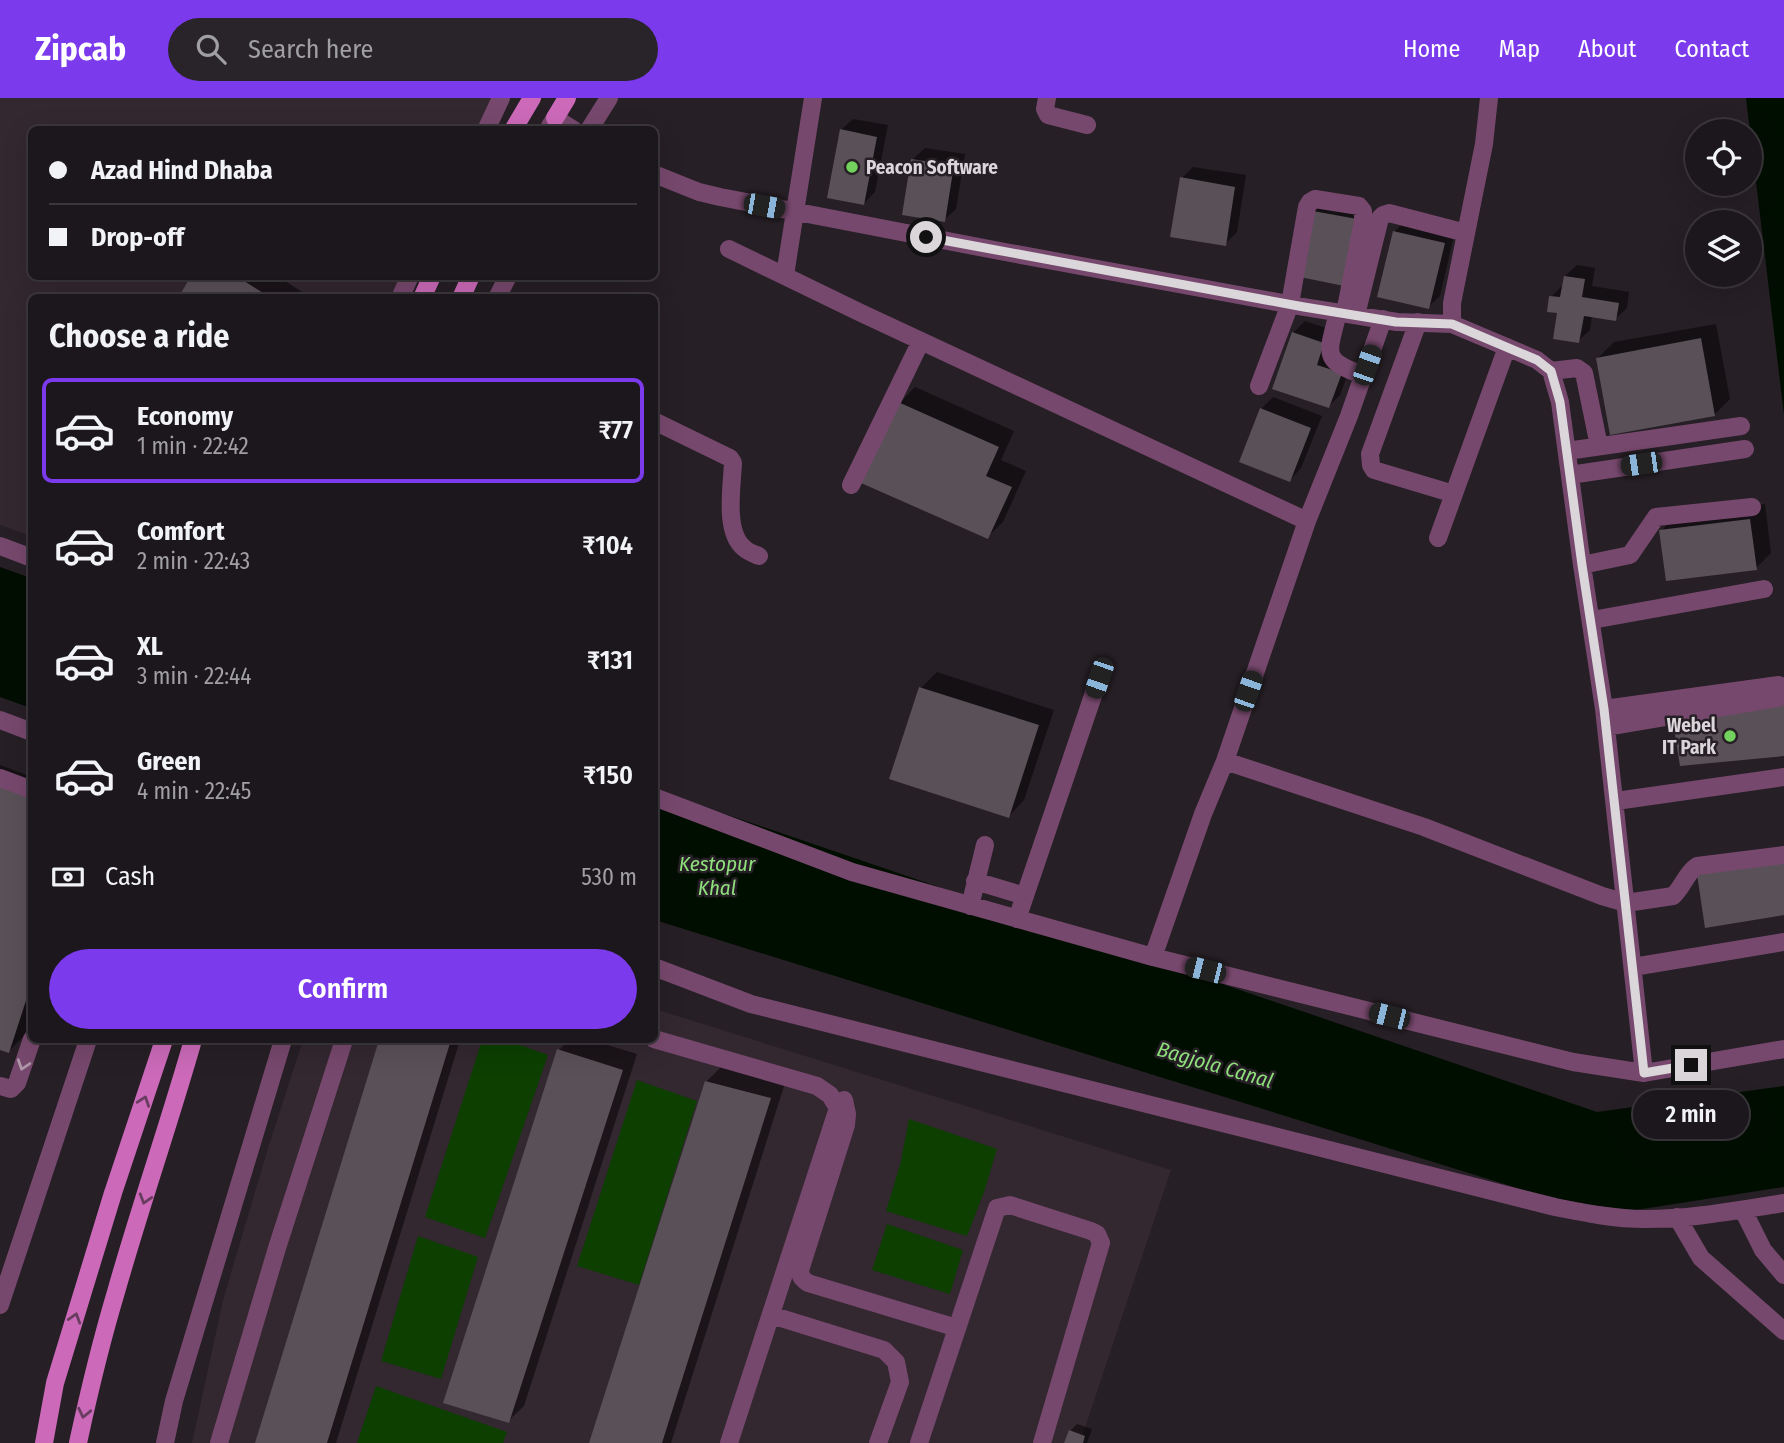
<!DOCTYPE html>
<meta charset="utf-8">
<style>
:root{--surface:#1c171c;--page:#292429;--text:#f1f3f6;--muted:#a09fa3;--line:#3a363b;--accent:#7c3aed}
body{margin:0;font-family:"Fira Sans Condensed",sans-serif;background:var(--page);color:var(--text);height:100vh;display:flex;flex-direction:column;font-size:26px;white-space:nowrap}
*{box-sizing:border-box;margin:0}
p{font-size:23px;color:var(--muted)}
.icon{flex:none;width:38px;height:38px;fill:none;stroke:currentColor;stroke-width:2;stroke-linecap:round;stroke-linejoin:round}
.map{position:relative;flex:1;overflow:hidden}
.panel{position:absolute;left:28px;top:196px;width:630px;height:749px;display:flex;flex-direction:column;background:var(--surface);border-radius:10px;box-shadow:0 7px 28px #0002,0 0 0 2px var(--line)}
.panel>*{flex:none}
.hud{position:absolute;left:28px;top:28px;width:630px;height:154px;border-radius:10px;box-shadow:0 7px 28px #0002,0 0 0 2px var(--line);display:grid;align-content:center;height:154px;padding:0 21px;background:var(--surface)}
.buttons{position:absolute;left:1685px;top:21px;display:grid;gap:14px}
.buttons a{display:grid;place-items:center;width:77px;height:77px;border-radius:50%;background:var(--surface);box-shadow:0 7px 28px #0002,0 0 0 2px var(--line);font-size:35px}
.end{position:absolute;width:32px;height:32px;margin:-16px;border:9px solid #dbd6da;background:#111;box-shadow:0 0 0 4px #111}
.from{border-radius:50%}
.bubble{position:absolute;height:49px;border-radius:24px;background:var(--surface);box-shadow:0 7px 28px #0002,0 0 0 2px var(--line);font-size:23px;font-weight:600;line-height:49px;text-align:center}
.car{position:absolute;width:21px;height:42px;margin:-21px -10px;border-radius:9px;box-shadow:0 0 5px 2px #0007;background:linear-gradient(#222 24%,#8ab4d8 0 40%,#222 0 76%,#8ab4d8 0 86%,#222 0)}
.hud b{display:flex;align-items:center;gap:24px;height:66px;font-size:26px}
.hud b+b{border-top:2px solid var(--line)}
.hud i{width:18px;height:18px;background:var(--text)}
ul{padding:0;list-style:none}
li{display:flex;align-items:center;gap:21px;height:105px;margin:0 14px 10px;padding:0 7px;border:4px solid transparent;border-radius:10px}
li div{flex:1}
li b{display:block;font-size:26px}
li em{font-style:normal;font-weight:600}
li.selected{border-color:var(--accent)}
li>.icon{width:63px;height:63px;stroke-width:1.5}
h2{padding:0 21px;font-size:32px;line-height:84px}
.pay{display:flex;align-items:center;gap:18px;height:77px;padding:0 21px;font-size:26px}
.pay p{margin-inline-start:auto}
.action{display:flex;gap:14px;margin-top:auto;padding:14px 21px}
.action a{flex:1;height:80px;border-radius:42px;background:var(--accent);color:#fff;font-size:28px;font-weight:600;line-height:80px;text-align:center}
header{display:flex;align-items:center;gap:42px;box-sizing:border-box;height:98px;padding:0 35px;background:var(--accent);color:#fff}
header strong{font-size:33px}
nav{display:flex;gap:38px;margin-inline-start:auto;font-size:24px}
.search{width:490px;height:63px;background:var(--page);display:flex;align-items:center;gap:18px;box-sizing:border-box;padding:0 24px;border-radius:38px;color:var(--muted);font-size:26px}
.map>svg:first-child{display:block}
</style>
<header>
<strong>Zipcab</strong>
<div class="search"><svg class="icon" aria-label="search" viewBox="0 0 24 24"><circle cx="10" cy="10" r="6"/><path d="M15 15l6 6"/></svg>Search here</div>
<nav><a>Home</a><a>Map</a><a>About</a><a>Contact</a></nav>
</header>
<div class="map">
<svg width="1784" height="1345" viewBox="0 0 1784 1345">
<rect width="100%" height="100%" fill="#261f25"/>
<path fill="#332730" d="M0,0H496L479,31L32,32V178L401,179L390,199L32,200L31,438L0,427Z
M655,911L1171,1072L1080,1345H192L223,1202L268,1050L303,942H654Z"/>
<path fill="#0c3f00" d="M482,942H506L548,957L485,1140L425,1119Z
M637,982L697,1003L639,1187L577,1168Z
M909,1021L997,1051L984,1094L967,1138L886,1113L900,1067Z
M887,1126L963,1152L950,1196L872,1172Z
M418,1138L478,1159L441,1281L381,1263Z
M376,1288L507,1334L503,1345H357Z"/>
<path fill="#000e00" d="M1746,0H1784V317Z
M0,469L31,480V610L0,599Z
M655,692L1597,1014L1784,988V1089L1604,1117L655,822Z"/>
<path fill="#0007" d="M853,21L888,27L875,94L864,105L841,32Z
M925,50L965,56L956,111L944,122L913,61Z
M1193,69L1246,77L1237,134L1225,146L1182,80Z
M1326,102L1367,110L1344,186L1314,114Z
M1406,122L1455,133L1440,198L1428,209L1394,134Z
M1577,167L1595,170L1592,188L1629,194L1627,210L1615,221L1592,218L1590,232L1578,243L1551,199L1563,187L1565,178Z
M193,178H277L312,200H180Z
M1305,223L1335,233L1327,255L1352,264L1340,297L1329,308L1293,235Z
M1716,226L1730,301L1714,317L1598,260L1614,244Z
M915,289L1014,333L1001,362L1026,373L1003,424L987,439L900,305Z
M1273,299L1322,318L1301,370L1290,382L1261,311Z
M1765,406L1771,455L1756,470L1661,433L1677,417Z
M937,574L1054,612L1024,702L1009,718L921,590Z
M0,667L32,679V915L25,937L9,953L0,951Z
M381,942H460L336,1345H257Z
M569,942H591L637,956L524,1308L508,1323L559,952Z
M722,968L785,985L671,1345H591L706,984Z
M1077,1326L1092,1331L1087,1345H1066L1070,1333Z"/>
<path fill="#595157" d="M840,31L877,39L864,107L827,100Z
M911,61L954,67L945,124L902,117Z
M1180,79L1235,89L1226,148L1170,139Z
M1313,113L1357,121L1344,188L1300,179Z
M1393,133L1445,145L1429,211L1377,199Z
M191,178H236L271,200H178Z
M1564,178L1585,181L1582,199L1619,205L1616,223L1584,218L1579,245L1553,241L1557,215L1547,214L1549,198L1560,199Z
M1292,234L1324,245L1317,267L1342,275L1329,310L1272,291Z
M1701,240L1715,318L1610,337L1596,260Z
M898,304L999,349L986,378L1012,389L988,441L861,385Z
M1260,310L1311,330L1290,384L1239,364Z
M1750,421L1757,472L1666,483L1659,432Z
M919,589L1039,627L1009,720L889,681Z
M1784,599V658L1680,668L1672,618Z
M0,688L32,701V884L9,955L0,952Z
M1784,763V817L1705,830L1697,776Z
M379,942H451L327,1345H255Z
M557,951L623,972L509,1325L443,1305Z
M705,983L771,1000L662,1345H589Z
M1069,1332L1085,1338L1083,1345H1064Z"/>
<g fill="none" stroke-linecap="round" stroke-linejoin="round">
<path stroke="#77486d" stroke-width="18" d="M1047,0L1045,11L1048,17L1087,27
M550,28L555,20L574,32
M486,32L501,0
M589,32L609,0
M654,76L699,94L720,99L1005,154L1304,209L1397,224L1452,226L1537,262L1551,273L1560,304L1582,467L1604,611L1644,975
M729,151L861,215L1307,423
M785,177L813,0
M400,200L410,178
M497,200L508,178
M1338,214C1329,254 1319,262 1363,277
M1356,217L1380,120L1383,117L1389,115L1466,135
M1418,224L1370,356L1371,367L1374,372L1454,396
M1452,226V205L1484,46L1489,0
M1551,273L1577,270L1584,275L1599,348
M1259,288L1290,206L1307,109L1310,104L1315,101L1359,108L1363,113V123L1345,215
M654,323L730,360L733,365C732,388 724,434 744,450C748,454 754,456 759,458
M1567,353L1741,328
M1570,377L1745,351
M851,387L921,243
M1438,440L1507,249
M0,448L32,460
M1582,467L1630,457L1656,419L1752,409
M1592,522L1764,491
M1604,611L1779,587
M0,622L32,634
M1607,629L1778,600
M1225,663L1424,729L1602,798L1626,805L1673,798C1683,789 1686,775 1697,768L1784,757
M0,680L32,692
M654,699L852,774L1153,859L1573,964L1644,975L1784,951
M1616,703L1784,679
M975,783L1025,798
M970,808L985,747
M1017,821L1099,580
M1153,859L1203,716L1225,663L1307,423L1349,318L1383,221
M654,869L751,906L1555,1109C1585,1115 1615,1121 1645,1121C1692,1121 1738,1112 1784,1105
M1633,869L1784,844
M654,941L817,988L830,997L838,1010L729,1345
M0,988L11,991L17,985L32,941
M844,1002L847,1016L846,1027L801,1169C799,1177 801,1180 808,1185L957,1230
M1743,1112L1763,1152L1784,1177
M1677,1119L1701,1160L1784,1233
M0,1207L88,942
M771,1217L884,1252L896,1264L900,1284L878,1345
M165,1345L174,1303L283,942
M219,1345L277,1150L344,942
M919,1345L997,1110L1010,1107L1091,1133L1097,1136L1101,1145L1042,1345"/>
<path stroke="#cc6ab9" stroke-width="18" d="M555,20L567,0
M513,32L532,0
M422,200L432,178
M461,200L471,178
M44,1345L55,1285L113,1095L164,942
M78,1345C89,1294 101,1244 116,1194C140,1109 169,1026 193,942"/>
</g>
<defs><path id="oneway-chevron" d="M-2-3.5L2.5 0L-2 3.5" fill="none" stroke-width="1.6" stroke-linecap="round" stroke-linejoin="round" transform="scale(1.75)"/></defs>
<use stroke="#ae96a9" href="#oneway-chevron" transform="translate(23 967) rotate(108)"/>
<g stroke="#683d60">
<use href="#oneway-chevron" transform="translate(144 1003) rotate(-71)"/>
<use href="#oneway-chevron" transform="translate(145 1101) rotate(107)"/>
<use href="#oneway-chevron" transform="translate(75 1220) rotate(-73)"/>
<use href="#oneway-chevron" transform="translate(84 1315) rotate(102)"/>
</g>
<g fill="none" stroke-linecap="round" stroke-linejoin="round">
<path stroke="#dbd6da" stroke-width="9" d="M926,139L1304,209L1396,224L1452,226L1537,262L1551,273L1560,304L1582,467L1604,611L1644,975L1691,967"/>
</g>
<g fill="#73d25d" stroke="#261f25" stroke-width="2.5">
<circle cx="852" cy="69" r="7"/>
<circle cx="1730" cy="638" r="7"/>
</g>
<g text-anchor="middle" stroke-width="5" stroke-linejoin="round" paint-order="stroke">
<g font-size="19" font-weight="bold" fill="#dbd6da" stroke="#261f25" text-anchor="start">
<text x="866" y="76">Peacon Software</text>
<text x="1716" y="634" text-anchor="end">Webel<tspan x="1716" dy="22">IT Park</tspan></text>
</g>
<g font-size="21" font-style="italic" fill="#8fdf7c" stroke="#261f25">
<text x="717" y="773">Kestopur<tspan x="717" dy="24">Khal</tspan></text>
<text transform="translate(1215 967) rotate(16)" y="7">Bagjola Canal</text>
</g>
</g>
</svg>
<div class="buttons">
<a><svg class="icon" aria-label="locate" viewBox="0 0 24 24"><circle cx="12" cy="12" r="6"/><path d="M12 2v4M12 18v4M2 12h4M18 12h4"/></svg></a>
<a><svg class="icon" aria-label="layers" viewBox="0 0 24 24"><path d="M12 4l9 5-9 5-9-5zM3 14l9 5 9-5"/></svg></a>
</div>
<i class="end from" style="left:926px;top:139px"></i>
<i class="end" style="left:1691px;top:967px"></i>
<div class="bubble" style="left:1633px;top:992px;width:116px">2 min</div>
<i class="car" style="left:764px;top:108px;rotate:100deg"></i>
<i class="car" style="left:1367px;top:267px;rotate:19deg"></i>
<i class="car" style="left:1641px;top:366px;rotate:262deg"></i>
<i class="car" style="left:1099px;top:580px;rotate:199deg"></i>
<i class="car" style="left:1248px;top:593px;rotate:19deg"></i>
<i class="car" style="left:1205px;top:872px;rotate:284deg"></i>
<i class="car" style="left:1389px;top:918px;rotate:284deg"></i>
<div class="hud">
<b><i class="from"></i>Azad Hind Dhaba</b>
<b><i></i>Drop-off</b>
</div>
<section class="panel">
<h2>Choose a ride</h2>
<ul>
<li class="selected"><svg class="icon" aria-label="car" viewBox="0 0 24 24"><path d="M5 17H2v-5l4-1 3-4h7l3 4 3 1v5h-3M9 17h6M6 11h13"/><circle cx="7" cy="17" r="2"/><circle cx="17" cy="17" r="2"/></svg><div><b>Economy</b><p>1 min · 22:42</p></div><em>₹77</em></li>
<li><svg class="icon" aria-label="car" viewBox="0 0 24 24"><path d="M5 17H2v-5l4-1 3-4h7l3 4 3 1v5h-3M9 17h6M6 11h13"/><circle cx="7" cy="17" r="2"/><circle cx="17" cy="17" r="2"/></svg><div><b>Comfort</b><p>2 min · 22:43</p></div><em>₹104</em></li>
<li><svg class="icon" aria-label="car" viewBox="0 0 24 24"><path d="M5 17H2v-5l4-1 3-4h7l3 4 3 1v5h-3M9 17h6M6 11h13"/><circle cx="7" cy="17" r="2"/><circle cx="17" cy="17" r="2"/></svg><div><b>XL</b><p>3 min · 22:44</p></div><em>₹131</em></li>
<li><svg class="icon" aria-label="car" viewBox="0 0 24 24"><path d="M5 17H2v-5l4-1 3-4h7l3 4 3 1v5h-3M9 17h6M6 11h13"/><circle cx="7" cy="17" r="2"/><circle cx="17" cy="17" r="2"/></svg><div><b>Green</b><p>4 min · 22:45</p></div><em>₹150</em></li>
</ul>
<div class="pay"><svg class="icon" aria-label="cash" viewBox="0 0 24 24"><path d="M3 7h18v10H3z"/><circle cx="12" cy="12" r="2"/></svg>Cash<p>530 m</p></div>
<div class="action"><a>Confirm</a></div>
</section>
</div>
